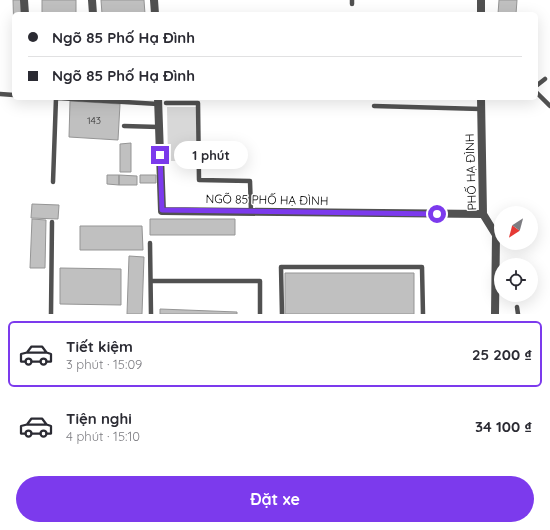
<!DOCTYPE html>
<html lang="vi">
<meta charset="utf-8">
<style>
:root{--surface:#fff;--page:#f7f7f7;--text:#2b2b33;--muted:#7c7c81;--line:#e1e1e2;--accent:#7c3aed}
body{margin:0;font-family:Quicksand,sans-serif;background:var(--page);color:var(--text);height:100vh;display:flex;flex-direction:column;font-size:15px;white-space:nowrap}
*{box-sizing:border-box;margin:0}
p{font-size:13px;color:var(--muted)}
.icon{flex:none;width:22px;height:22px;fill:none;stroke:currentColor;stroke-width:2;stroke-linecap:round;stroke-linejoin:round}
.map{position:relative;height:314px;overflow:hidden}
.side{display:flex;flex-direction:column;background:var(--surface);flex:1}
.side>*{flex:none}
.guide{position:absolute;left:12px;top:12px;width:526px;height:88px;border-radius:6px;box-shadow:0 4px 16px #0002;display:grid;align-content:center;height:88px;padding:0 16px;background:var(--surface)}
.needle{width:26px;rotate:216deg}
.tools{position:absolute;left:494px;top:206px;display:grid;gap:8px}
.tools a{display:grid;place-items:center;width:44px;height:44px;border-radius:50%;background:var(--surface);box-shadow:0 4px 16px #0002;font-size:20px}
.end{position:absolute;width:18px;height:18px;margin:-9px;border:5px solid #7c3aed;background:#fff;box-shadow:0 0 0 2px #fff}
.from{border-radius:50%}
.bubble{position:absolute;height:28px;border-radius:14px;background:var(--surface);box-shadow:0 4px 16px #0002;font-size:13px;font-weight:700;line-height:28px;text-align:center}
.guide b{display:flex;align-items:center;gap:14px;height:38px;font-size:15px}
.guide b+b{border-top:1px solid var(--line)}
.guide i{width:10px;height:10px;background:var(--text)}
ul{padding:7px 0 0;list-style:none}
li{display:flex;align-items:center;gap:12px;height:66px;margin:0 8px 6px;padding:0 8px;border:2px solid transparent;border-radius:6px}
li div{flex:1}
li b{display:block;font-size:15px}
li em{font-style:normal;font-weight:700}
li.active{border-color:var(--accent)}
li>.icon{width:36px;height:36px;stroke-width:1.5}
.action{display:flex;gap:8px;margin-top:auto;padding:8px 16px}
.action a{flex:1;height:46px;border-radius:24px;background:var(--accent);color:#fff;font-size:16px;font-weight:700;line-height:46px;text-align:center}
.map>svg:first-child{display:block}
</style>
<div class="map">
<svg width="550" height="314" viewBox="0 0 550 314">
<rect width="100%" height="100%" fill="#fff"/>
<path fill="#d8d8d8" d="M167,107H196L197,161H168Z"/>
<path fill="#c0c0c0" stroke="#959595" d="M13,0H21V14H14V34Z
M42,0H76V14H42Z
M101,0H144L145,14H102Z
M499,0H517L516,14H498Z
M70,101L120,104L118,140L69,137Z
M131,143V172H120V144Z
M107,175H119V185L107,184Z
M119,175L137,176V185H119Z
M140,175H156V183H140Z
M32,204L59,205L58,219L31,218Z
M32,219L46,220L45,268H30Z
M150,219H235V235H150Z
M80,226H142L143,250H80Z
M129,256L144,257L142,314H127Z
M60,268L121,269V305L60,304Z
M285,273H414V314H285Z
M160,309L237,312V314H160Z"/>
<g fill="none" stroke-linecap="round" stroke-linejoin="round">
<path stroke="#515151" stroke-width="4.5" d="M352,0V4
M536,86L545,79
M536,92L550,106
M0,94L14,95
M57,98L158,104
M166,103H198L199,180L250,181L251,212
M374,106L481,109
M124,126L159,127
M53,182L56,98
M150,243L151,314
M151,281H260V314
M517,307L518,314
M51,314L52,222
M282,314L281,267H422L423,314"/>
<path stroke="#515151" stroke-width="8" d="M24,0L25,14
M92,0L93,14
M154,0L155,14
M481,14V0
M158,98L162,211L483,214
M481,98L483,214L496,235L495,314"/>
</g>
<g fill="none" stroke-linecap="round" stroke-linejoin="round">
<path stroke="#7c3aed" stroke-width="5" d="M160,155L162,210L437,214"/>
</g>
<g text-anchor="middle" stroke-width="3" stroke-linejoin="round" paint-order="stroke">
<g font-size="10" fill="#303030">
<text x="94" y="124">143</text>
</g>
<g font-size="12" fill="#000" stroke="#fff">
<text transform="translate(471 172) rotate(-92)" y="4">PHỐ HẠ ĐÌNH</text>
<text transform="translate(267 200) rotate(1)" y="4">NGÕ 85 PHỐ HẠ ĐÌNH</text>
</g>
</g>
</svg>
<div class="tools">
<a><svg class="needle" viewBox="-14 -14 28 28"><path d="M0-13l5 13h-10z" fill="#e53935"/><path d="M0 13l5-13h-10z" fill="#7c7c81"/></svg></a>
<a><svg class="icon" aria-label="locate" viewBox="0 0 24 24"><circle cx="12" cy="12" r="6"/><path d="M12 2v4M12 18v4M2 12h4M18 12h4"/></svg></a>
</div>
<i class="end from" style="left:437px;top:214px"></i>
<i class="end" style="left:160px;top:155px"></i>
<div class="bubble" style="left:174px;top:141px;width:74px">1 phút</div>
<div class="guide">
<b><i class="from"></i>Ngõ 85 Phố Hạ Đình</b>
<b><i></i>Ngõ 85 Phố Hạ Đình</b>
</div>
</div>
<section class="side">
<ul>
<li class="active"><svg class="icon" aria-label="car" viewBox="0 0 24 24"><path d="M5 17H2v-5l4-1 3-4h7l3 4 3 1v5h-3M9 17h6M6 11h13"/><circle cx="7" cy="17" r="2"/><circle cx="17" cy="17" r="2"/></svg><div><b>Tiết kiệm</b><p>3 phút · 15:09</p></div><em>25 200 ₫</em></li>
<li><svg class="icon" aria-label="car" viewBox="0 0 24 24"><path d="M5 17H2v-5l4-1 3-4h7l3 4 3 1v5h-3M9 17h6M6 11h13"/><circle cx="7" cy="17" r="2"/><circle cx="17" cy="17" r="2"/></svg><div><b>Tiện nghi</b><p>4 phút · 15:10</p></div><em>34 100 ₫</em></li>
</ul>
<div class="action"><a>Đặt xe</a></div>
</section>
